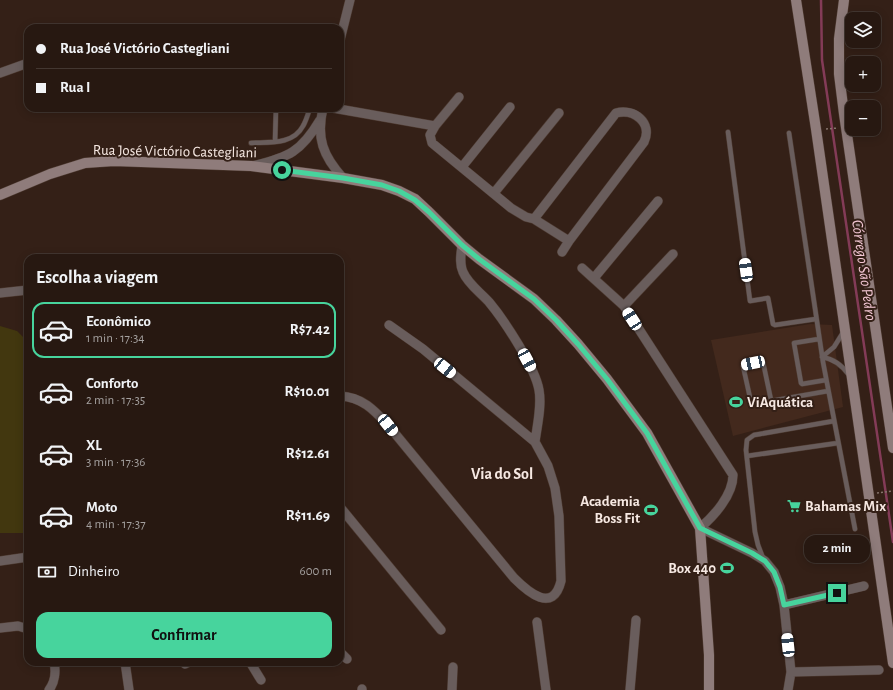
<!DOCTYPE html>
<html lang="pt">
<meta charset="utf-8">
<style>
:root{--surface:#271811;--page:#2f211a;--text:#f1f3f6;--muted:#a4a09f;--line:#433731;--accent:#47d49d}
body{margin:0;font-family:"Alegreya Sans",sans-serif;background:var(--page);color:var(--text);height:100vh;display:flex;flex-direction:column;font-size:15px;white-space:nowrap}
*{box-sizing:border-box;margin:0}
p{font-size:13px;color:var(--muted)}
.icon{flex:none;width:22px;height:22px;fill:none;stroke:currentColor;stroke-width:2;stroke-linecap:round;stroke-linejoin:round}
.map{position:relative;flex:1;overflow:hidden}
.panel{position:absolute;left:24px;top:254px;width:320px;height:412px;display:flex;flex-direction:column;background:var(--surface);border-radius:12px;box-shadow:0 2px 10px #0003,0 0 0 1px var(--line)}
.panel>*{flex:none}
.top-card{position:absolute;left:24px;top:24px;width:320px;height:88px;border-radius:12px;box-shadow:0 2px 10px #0003,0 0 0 1px var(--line);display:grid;align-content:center;height:88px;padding:0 12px;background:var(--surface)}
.tools{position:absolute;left:845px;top:12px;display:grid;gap:8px}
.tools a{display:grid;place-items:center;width:36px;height:36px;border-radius:8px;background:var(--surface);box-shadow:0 2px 10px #0003,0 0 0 1px var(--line);font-size:20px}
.end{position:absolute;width:18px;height:18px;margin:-9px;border:5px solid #47d49d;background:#111;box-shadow:0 0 0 2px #111}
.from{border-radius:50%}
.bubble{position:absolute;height:28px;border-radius:12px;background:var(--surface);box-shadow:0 2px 10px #0003,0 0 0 1px var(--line);font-size:13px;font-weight:700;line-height:28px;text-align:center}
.car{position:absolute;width:12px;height:24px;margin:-12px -6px;border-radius:5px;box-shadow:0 0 3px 1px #0007;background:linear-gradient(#fff 24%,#345 0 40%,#fff 0 76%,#345 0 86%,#fff 0)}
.top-card b{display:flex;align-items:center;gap:14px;height:38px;font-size:15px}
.top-card b+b{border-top:1px solid var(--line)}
.top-card i{width:10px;height:10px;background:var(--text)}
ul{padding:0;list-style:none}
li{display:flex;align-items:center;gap:12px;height:56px;margin:0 8px 6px;padding:0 4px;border:2px solid transparent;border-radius:12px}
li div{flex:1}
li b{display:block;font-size:15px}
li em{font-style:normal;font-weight:700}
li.on{border-color:var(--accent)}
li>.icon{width:36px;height:36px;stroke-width:1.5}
h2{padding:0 12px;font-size:18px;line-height:48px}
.pay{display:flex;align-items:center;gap:10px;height:44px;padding:0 12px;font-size:15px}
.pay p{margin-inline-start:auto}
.button{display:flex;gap:8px;margin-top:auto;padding:8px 12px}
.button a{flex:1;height:46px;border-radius:12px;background:var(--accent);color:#111;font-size:16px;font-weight:700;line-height:46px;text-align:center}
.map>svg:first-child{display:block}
</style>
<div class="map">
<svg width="893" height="690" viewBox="0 0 893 690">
<rect width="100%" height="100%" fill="#342017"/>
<path fill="#43291d" d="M810,324L832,325L843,407L733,436L711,340Z"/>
<path fill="#42370f" d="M0,326L17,331L28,342V533H0Z"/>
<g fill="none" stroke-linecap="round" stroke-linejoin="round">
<path stroke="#833b57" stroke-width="2.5" d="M821,0L822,60L893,542"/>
<g stroke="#4f3c33" stroke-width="5.5">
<path id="lane" d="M728,132L750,301L768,298L773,324L775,325L816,319
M789,133L823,362L855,529
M275,142L276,108
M251,143C269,142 293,145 303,126C306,121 308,114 310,108
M819,339L794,343L801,383L802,384L826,380
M822,357C834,359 842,365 849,375
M822,357L834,347L844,331
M771,400L763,362L761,361L745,364L743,366L751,402L753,404L828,391
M747,456L838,443
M763,558L758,545L755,532L746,450L747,440L754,435L760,434L834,421"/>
</g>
<g stroke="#4f3c33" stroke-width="10">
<path id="street" d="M340,40L350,0
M0,73L28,63
M323,108C316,138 323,156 343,178
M333,108L435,126L430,135L432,143L511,208L526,217L534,219L569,241L562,252
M435,126L459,97
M253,166C289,157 301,152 320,120
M462,167L510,107
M494,193L559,113
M534,219L616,113C634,108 653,123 644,142L569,241
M462,245C461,254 459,263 463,272C468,284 480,292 489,302C504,320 535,367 539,390C542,406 537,426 535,442
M582,268L624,306L733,475C733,495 714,516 700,528L752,553L765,561L774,572L780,587L784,605L791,672L788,690
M594,278L658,201
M0,293L28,290
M624,306L673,254
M340,396C362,397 374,410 388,425L514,578C528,592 553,614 561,581L559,516L555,488L548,466L535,442L423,349L389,325
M340,507L441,630
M0,561L28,557
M784,605L864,586
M537,622L546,690
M0,628L18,626L28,629
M340,652L347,659
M125,662L129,690
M250,662L261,680
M185,664L189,662
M791,672L879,670
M49,690C55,682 56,671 54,662
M362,690V689
M452,690L453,667
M630,690L636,620"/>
</g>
<g stroke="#4f3c33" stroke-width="11">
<path id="secondary" d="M796,0L816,129L893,663
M844,0L839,39V74L844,114L893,448
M0,195L50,174L85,163L114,161L251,166L343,178L382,185L399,191L415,199L429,212L462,245L479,259L534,299L556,320L578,344L607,379L647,433L700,528L709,655V690"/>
</g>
<path stroke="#84736b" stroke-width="1.5" stroke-dasharray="2 2" stroke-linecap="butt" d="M826,129L838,128
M877,493L893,491"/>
<use href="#lane" stroke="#695d5c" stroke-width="4.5"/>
<use href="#street" stroke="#695d5c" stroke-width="9"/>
<use href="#secondary" stroke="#8f7c7b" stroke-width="10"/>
</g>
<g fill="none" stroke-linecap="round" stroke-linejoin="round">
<path stroke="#47d49d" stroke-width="5" d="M282,170L343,178L382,185L399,191L415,200L429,212L462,245L479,259L534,299L556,320L578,344L607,379L647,433L700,528L752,553L765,561L774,572L780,587L784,605L837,593"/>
</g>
<defs>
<g id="stadium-bare" transform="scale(1.08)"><path d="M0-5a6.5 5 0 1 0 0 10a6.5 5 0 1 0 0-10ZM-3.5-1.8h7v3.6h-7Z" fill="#47d49d" stroke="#342017" stroke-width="2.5" paint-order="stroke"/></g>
<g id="supermarket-bare" transform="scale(1.08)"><path d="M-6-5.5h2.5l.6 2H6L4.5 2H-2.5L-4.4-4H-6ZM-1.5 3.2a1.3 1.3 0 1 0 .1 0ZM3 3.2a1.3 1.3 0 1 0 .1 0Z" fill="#47d49d" stroke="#342017" stroke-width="2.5" paint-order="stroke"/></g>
</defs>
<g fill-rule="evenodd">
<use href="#stadium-bare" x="736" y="402"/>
<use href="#supermarket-bare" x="794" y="506"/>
<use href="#stadium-bare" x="651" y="510"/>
<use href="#stadium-bare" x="727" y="568"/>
</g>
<g text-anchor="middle" stroke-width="4" stroke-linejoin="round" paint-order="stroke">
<g font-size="15" fill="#f6e8e2" stroke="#342017">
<text transform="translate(175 151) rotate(1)" y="5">Rua José Victório Castegliani</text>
</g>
<g font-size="15" font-weight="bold" fill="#f6e8e2" stroke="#342017" text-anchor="start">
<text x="747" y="407">ViAquática</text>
<text x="640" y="506" text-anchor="end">Academia<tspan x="640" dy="17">Boss Fit</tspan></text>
<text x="805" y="511">Bahamas Mix</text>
<text x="716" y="573" text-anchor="end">Box 440</text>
</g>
<g font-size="16" font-style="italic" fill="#f2c6d3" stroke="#342017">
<text transform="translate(865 270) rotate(82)" y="6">Córrego São Pedro</text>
</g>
<g font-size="16" font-weight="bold" fill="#f6e8e2" stroke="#342017">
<text x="502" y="479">Via do Sol</text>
</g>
</g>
</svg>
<div class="tools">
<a><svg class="icon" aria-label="layers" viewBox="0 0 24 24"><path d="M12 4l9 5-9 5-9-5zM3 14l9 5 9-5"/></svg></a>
<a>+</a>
<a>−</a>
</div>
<i class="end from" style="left:282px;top:170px"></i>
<i class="end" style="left:837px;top:593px"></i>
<div class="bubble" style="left:804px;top:535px;width:66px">2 min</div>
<i class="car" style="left:746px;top:270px;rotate:352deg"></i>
<i class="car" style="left:632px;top:319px;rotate:327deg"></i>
<i class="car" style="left:527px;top:360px;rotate:152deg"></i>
<i class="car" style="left:753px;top:363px;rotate:258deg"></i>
<i class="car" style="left:445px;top:368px;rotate:129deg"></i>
<i class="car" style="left:388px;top:425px;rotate:141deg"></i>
<i class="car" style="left:788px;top:645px;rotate:354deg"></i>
<div class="top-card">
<b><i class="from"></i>Rua José Victório Castegliani</b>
<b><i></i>Rua I</b>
</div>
<section class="panel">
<h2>Escolha a viagem</h2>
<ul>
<li class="on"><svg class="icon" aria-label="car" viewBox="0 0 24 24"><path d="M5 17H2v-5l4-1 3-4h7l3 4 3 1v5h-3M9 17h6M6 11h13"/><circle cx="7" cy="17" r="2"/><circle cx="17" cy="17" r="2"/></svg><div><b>Econômico</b><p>1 min · 17:34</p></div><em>R$7.42</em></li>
<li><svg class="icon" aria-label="car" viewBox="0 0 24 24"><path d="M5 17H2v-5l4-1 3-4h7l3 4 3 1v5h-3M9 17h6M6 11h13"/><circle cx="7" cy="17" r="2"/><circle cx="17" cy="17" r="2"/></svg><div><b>Conforto</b><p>2 min · 17:35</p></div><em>R$10.01</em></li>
<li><svg class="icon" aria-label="car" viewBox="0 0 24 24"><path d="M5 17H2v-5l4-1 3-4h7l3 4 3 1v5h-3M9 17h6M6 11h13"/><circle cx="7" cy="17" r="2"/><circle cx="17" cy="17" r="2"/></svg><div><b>XL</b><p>3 min · 17:36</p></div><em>R$12.61</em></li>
<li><svg class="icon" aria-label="car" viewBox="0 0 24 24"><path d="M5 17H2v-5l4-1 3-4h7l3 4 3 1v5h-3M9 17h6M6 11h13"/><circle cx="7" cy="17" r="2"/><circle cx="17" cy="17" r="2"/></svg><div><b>Moto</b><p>4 min · 17:37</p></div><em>R$11.69</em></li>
</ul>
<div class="pay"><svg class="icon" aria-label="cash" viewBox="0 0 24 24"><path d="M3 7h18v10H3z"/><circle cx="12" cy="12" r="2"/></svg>Dinheiro<p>600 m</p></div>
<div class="button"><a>Confirmar</a></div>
</section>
</div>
